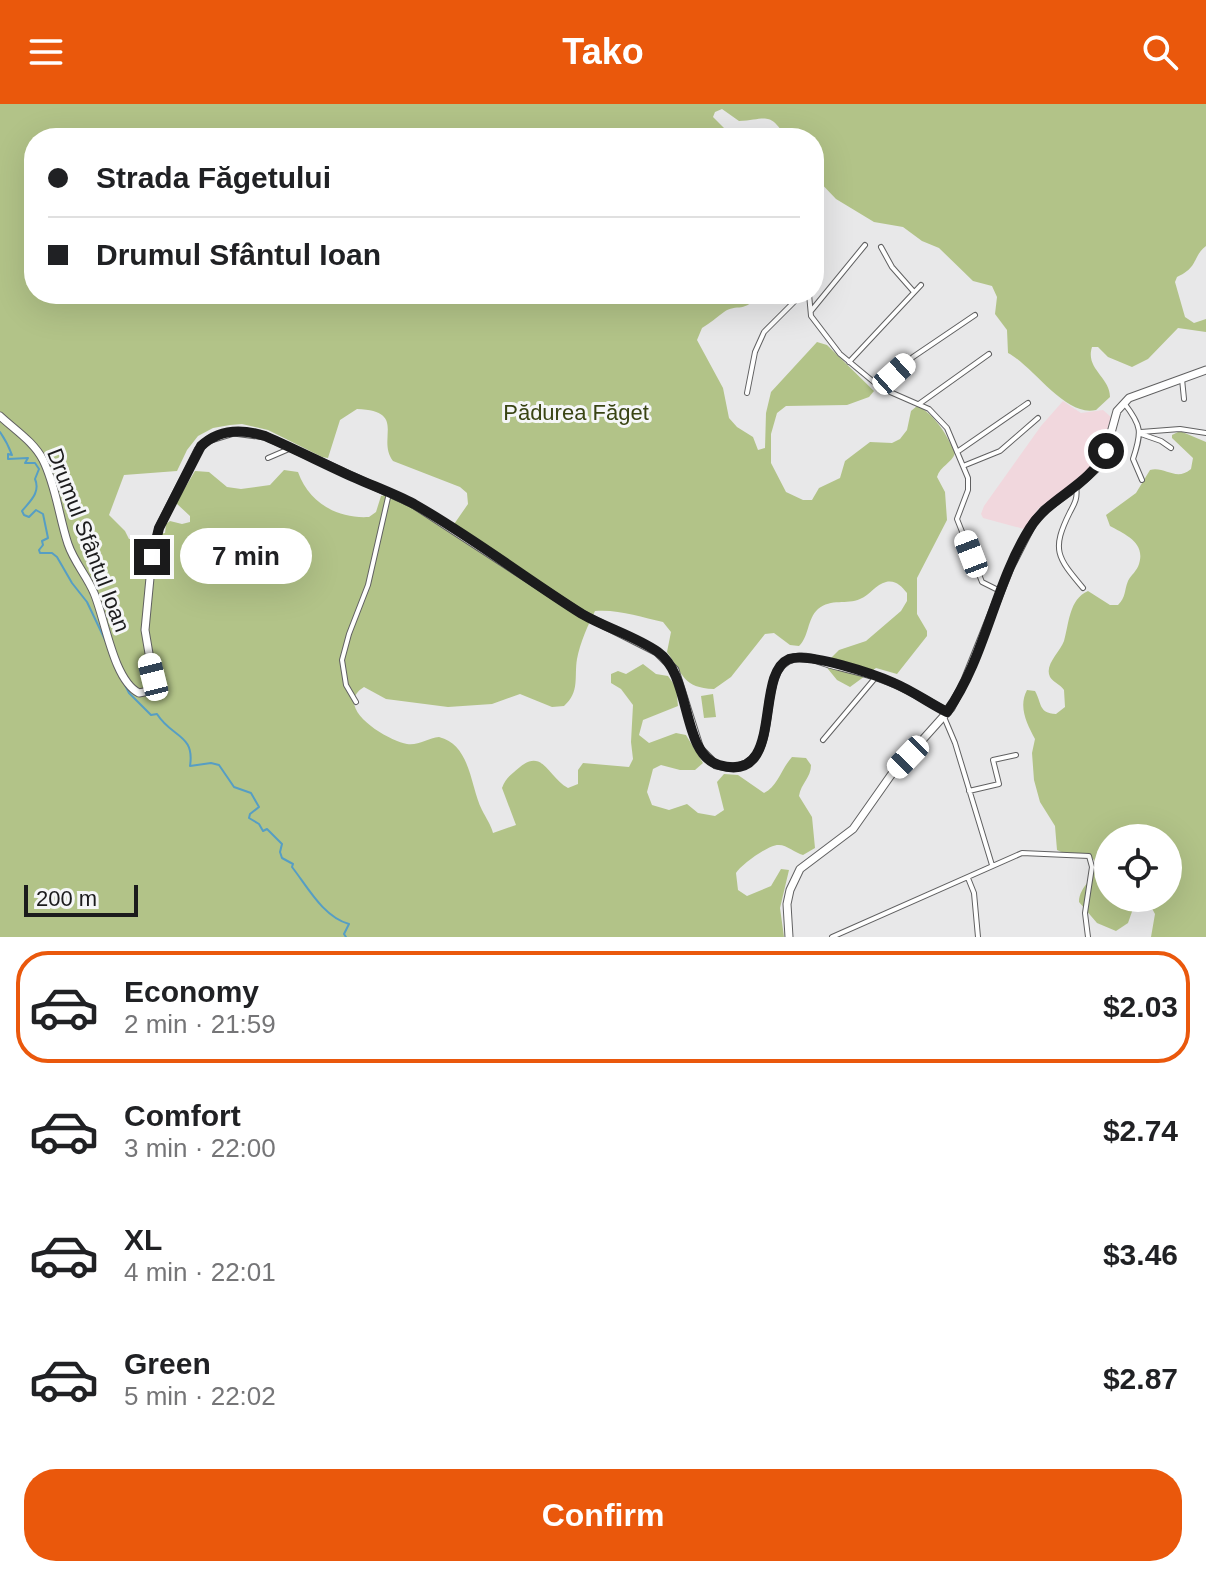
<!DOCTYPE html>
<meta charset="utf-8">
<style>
:root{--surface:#fff;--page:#f2f2f2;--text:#202124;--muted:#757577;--line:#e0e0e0;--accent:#ea580c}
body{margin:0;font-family:Arial,sans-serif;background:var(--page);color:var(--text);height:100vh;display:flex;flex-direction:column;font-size:30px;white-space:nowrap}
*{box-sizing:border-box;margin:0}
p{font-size:26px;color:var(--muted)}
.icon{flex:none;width:44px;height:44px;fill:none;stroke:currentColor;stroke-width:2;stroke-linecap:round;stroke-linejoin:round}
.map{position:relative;height:833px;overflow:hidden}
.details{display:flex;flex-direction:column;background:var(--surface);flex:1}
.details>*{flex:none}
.hud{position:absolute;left:24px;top:24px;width:800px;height:176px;border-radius:32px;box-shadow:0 8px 32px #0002;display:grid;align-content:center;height:176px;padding:0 24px;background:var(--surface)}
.fabs{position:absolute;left:1094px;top:720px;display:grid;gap:16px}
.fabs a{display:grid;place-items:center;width:88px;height:88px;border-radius:50%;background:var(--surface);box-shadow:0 8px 32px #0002;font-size:40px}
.scale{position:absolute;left:24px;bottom:20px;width:114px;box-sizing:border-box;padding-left:8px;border:4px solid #1b1b1c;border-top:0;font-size:22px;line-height:28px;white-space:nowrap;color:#1b1b1c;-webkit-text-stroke:6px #f5f6f7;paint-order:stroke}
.end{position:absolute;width:36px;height:36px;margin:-18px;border:10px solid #1b1b1c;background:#fff;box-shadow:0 0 0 4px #fff}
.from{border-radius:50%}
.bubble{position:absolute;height:56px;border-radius:28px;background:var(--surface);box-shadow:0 8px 32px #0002;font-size:26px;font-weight:700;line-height:56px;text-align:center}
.car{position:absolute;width:24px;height:48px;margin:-24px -12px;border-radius:10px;box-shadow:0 0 6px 2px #0007;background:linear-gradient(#fff 24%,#345 0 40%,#fff 0 76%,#345 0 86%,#fff 0)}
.hud b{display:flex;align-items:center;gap:28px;height:76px;font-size:30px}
.hud b+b{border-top:2px solid var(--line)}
.hud i{width:20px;height:20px;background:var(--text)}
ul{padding:14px 0 0;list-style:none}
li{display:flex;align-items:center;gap:24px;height:112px;margin:0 16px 12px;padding:0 8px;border:4px solid transparent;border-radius:32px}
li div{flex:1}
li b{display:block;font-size:30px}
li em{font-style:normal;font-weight:700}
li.on{border-color:var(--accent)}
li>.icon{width:72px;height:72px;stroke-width:1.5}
.primary-button{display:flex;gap:16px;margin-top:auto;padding:16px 24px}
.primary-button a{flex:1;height:92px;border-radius:32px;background:var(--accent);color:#fff;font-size:32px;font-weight:700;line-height:92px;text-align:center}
header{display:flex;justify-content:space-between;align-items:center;height:104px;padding:0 24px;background:var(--accent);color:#fff;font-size:36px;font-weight:700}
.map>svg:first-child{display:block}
</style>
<header><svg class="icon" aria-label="menu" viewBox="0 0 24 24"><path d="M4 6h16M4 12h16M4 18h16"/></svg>Tako<svg class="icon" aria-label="search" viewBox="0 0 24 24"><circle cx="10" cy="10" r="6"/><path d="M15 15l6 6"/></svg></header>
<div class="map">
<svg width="1206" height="833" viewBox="0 0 1206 833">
<rect width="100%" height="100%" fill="#e8e8e9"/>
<path fill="#f1d7dd" d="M1063,297L1081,309L1103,306L1111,313L1104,344L1093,364L1038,405L1024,425L983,414L981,410L984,402L1041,322Z"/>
<path fill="#b2c388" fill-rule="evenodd" d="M0,0H1206V142C1192,153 1199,163 1177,173L1175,178L1185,213L1194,219L1206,215V228L1178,224L1148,255L1132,263L1108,253L1098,243H1092C1085,265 1110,273 1110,293L1096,306C1066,314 1032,261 1008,249L1007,226L995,210L997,193L992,182L973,177L939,144L922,137L903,123L874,118L836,95L814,72V34H786C770,6 765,16 739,17L722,5L715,8L713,13L734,34H34V190H757C747,210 736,199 724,208C716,214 710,219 702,224L697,236L723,284L729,314L737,323L753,333L758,346L765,344L766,309L771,288L817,238L827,241L874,287L869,293L847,301L786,302L777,309L771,330V359L786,388L803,396H812L819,384L840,374L845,357L870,338L892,339L900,335L907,326L911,307L917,302C935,310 947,331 955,349C952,359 940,362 937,373L945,388L947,416L917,474V510L927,527V532L897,570L876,564L850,583L837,576L828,565L831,554L839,546L866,537L901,507L907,497V489C901,482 896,476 886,478C876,480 870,491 860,495C847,501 831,494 818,505C807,515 809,533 799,542L790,541L774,529L765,530L731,573L714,585C683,584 683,570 667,548L671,528L663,518C641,513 618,505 595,507C588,521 580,539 577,555C574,573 580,588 564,602L552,603L520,590L492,600L448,603L386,595L364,583C331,603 388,637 407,640C418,642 428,634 439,633C471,641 470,682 482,706C486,714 491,721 493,729L516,721L502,684C506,673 512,670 520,663C543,644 549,674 568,684L578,680V666L583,659L629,663L633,655L631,638L633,601L621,585L611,579V570L618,567L626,570L643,560L656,570L668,572L676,583L678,602L643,616L639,631L649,639L676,629L686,631L703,659L695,666H680L661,661L653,665L647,688L652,701L669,706L687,700L698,709L715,712L724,706L717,678L724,670L738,671L764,689C778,682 781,665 792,653L806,654L811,661C811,674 801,679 799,692L812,713L815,744L803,751C795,749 787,741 779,741C769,740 741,761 736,769L738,786L747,792L771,782L781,765L789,766L780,804L784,833H0ZM357,305C408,307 376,335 393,357L460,383L467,389L468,400L450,426L389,390L381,392L376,408L369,413C338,415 309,399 298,368L284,366L270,381L241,385L227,383L209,368L195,367L176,399L190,412V418L182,420L170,417L166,420L165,429L129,435L125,427L109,411L124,371L177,367L187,346L198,332L213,324L230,321L242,320L268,326L322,353L328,354L340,316Z
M1180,327L1206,338V833H1151L1155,810L1149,799L1140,797L1135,799L1128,819L1116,827L1097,819L1079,798C1079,782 1096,775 1096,759C1085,742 1071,754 1057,746L1055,722L1040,698L1034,676L1032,649L1035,635C1027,620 1018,603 1027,586L1035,587C1042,599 1038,609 1056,610L1065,603L1064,586C1061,581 1053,578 1050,573C1044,561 1060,548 1064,537C1069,520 1069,495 1088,487L1110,501H1118C1126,493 1124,487 1128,477C1131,471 1137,467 1139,460C1146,438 1124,430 1110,422L1106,411L1136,389L1150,366C1165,362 1176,378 1191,365L1193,354L1172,334V331ZM1108,734H1168V794H1108Z
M713,590L716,613L704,614L701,592Z"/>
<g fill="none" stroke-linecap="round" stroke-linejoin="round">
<path stroke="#569ec4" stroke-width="2" d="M0,328C5,335 9,343 12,351L8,350V355L28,354L25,359H35L39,365L35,375C41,389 29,398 22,407L24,411L29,413L36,406L43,410L48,434L42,437L43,441L39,446L40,449H52L57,453L72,479L87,498L107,540
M124,579L129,589L151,611L157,610C172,634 195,630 190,662L211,659L219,661L234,683L251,689L259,703L250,710L249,714L259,720L263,727L267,725L282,740L280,748L282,754L293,760L292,763C307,782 323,813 349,820L344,830L346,833"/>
<g stroke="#606061" stroke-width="6">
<path id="minor" d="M881,143L892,163L914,188
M809,190L811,212L840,250L881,284L929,305L947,324L968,374V386L957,415L982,478L1000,487
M811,207L865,141
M849,258L921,181
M1182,275L1184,295
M880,283L913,253L975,211
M747,289L755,248L764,228L802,190
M1124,299C1142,322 1142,328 1133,355L1142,376
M919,300L989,250
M1141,328L1180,325L1206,329
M1141,330L1161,337L1171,344
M957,348L1028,299
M268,354L289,345
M963,362L1000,347L1038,314
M1076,383C1078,393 1075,399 1070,408C1051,446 1057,453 1083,484
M356,598L346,581L342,556L349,530L368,481L389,389
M944,613L955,639L992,761
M823,636L876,573
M969,687L999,680L993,656L1016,651
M968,774L974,789L978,833
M832,833L1022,749L1089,752L1092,763L1085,809L1088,833"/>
</g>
<g stroke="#606061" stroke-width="9">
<path id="secondary" d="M0,312C15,326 34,338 43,356C56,382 59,413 68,440C74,458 87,472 94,489C105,514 113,576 139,589L149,587L154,579L145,526L152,453L159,424L198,346L208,336L234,328L265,332L413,400L582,510L657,548L675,566L700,645L716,661C792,680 748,565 794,554C806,551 818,556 829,560C849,565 869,569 888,577C909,585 928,598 947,608
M789,833L787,800L790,786L800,765L853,725L891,671L951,604L965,576L1010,464L1033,419L1044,406L1076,383L1098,363L1106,347L1117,307L1129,294L1206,266"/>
</g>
<use href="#minor" stroke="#fff" stroke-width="4"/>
<use href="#secondary" stroke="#fff" stroke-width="7"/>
</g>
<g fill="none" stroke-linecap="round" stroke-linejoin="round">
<path stroke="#1b1b1c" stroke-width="10" d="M152,453L159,424L201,342C219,325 243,325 265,332C295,345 324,360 353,373C373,382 395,390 414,400C472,433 525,474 582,510C606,524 635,532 658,548C692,572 681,650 719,661C786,681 753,570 789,555C809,548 874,570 894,579C913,587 929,599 947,608C986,553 994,481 1030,424C1050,392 1089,383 1106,347"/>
</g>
<g text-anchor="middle" stroke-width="6" stroke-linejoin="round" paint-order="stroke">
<g font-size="22" fill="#394413" stroke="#f5f6f7">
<text x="576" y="316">Pădurea Făget</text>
</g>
<g font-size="22" fill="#1b1b1c" stroke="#f5f6f7">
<text transform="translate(89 436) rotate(69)" y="8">Drumul Sfântul Ioan</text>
</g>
</g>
</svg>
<div class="fabs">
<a><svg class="icon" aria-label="locate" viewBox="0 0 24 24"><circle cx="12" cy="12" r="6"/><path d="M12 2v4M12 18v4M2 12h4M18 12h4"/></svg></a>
</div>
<div class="scale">200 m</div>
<i class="end from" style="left:1106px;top:347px"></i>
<i class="end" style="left:152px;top:453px"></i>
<div class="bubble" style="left:180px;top:424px;width:132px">7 min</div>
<i class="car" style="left:894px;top:270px;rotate:48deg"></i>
<i class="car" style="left:971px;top:450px;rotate:339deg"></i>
<i class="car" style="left:153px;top:573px;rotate:346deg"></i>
<i class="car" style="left:908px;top:653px;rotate:224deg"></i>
<div class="hud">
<b><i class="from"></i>Strada Făgetului</b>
<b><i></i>Drumul Sfântul Ioan</b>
</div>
</div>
<section class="details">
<ul>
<li class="on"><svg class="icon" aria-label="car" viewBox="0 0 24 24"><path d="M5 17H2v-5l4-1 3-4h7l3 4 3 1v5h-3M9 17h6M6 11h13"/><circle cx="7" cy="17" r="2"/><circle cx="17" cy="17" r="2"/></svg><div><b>Economy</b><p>2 min · 21:59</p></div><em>$2.03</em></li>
<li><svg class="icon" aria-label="car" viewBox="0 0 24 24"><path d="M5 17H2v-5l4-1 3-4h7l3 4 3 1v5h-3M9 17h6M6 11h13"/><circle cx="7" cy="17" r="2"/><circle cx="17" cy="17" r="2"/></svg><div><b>Comfort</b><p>3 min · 22:00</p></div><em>$2.74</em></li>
<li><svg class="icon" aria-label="car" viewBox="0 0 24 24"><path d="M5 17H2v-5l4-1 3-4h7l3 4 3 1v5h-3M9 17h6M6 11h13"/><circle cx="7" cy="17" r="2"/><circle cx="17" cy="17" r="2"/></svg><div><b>XL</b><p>4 min · 22:01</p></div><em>$3.46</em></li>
<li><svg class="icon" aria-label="car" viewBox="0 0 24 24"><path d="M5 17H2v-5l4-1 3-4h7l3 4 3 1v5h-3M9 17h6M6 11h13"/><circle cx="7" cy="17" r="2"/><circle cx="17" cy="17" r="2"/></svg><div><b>Green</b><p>5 min · 22:02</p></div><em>$2.87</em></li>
</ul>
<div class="primary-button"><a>Confirm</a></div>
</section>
